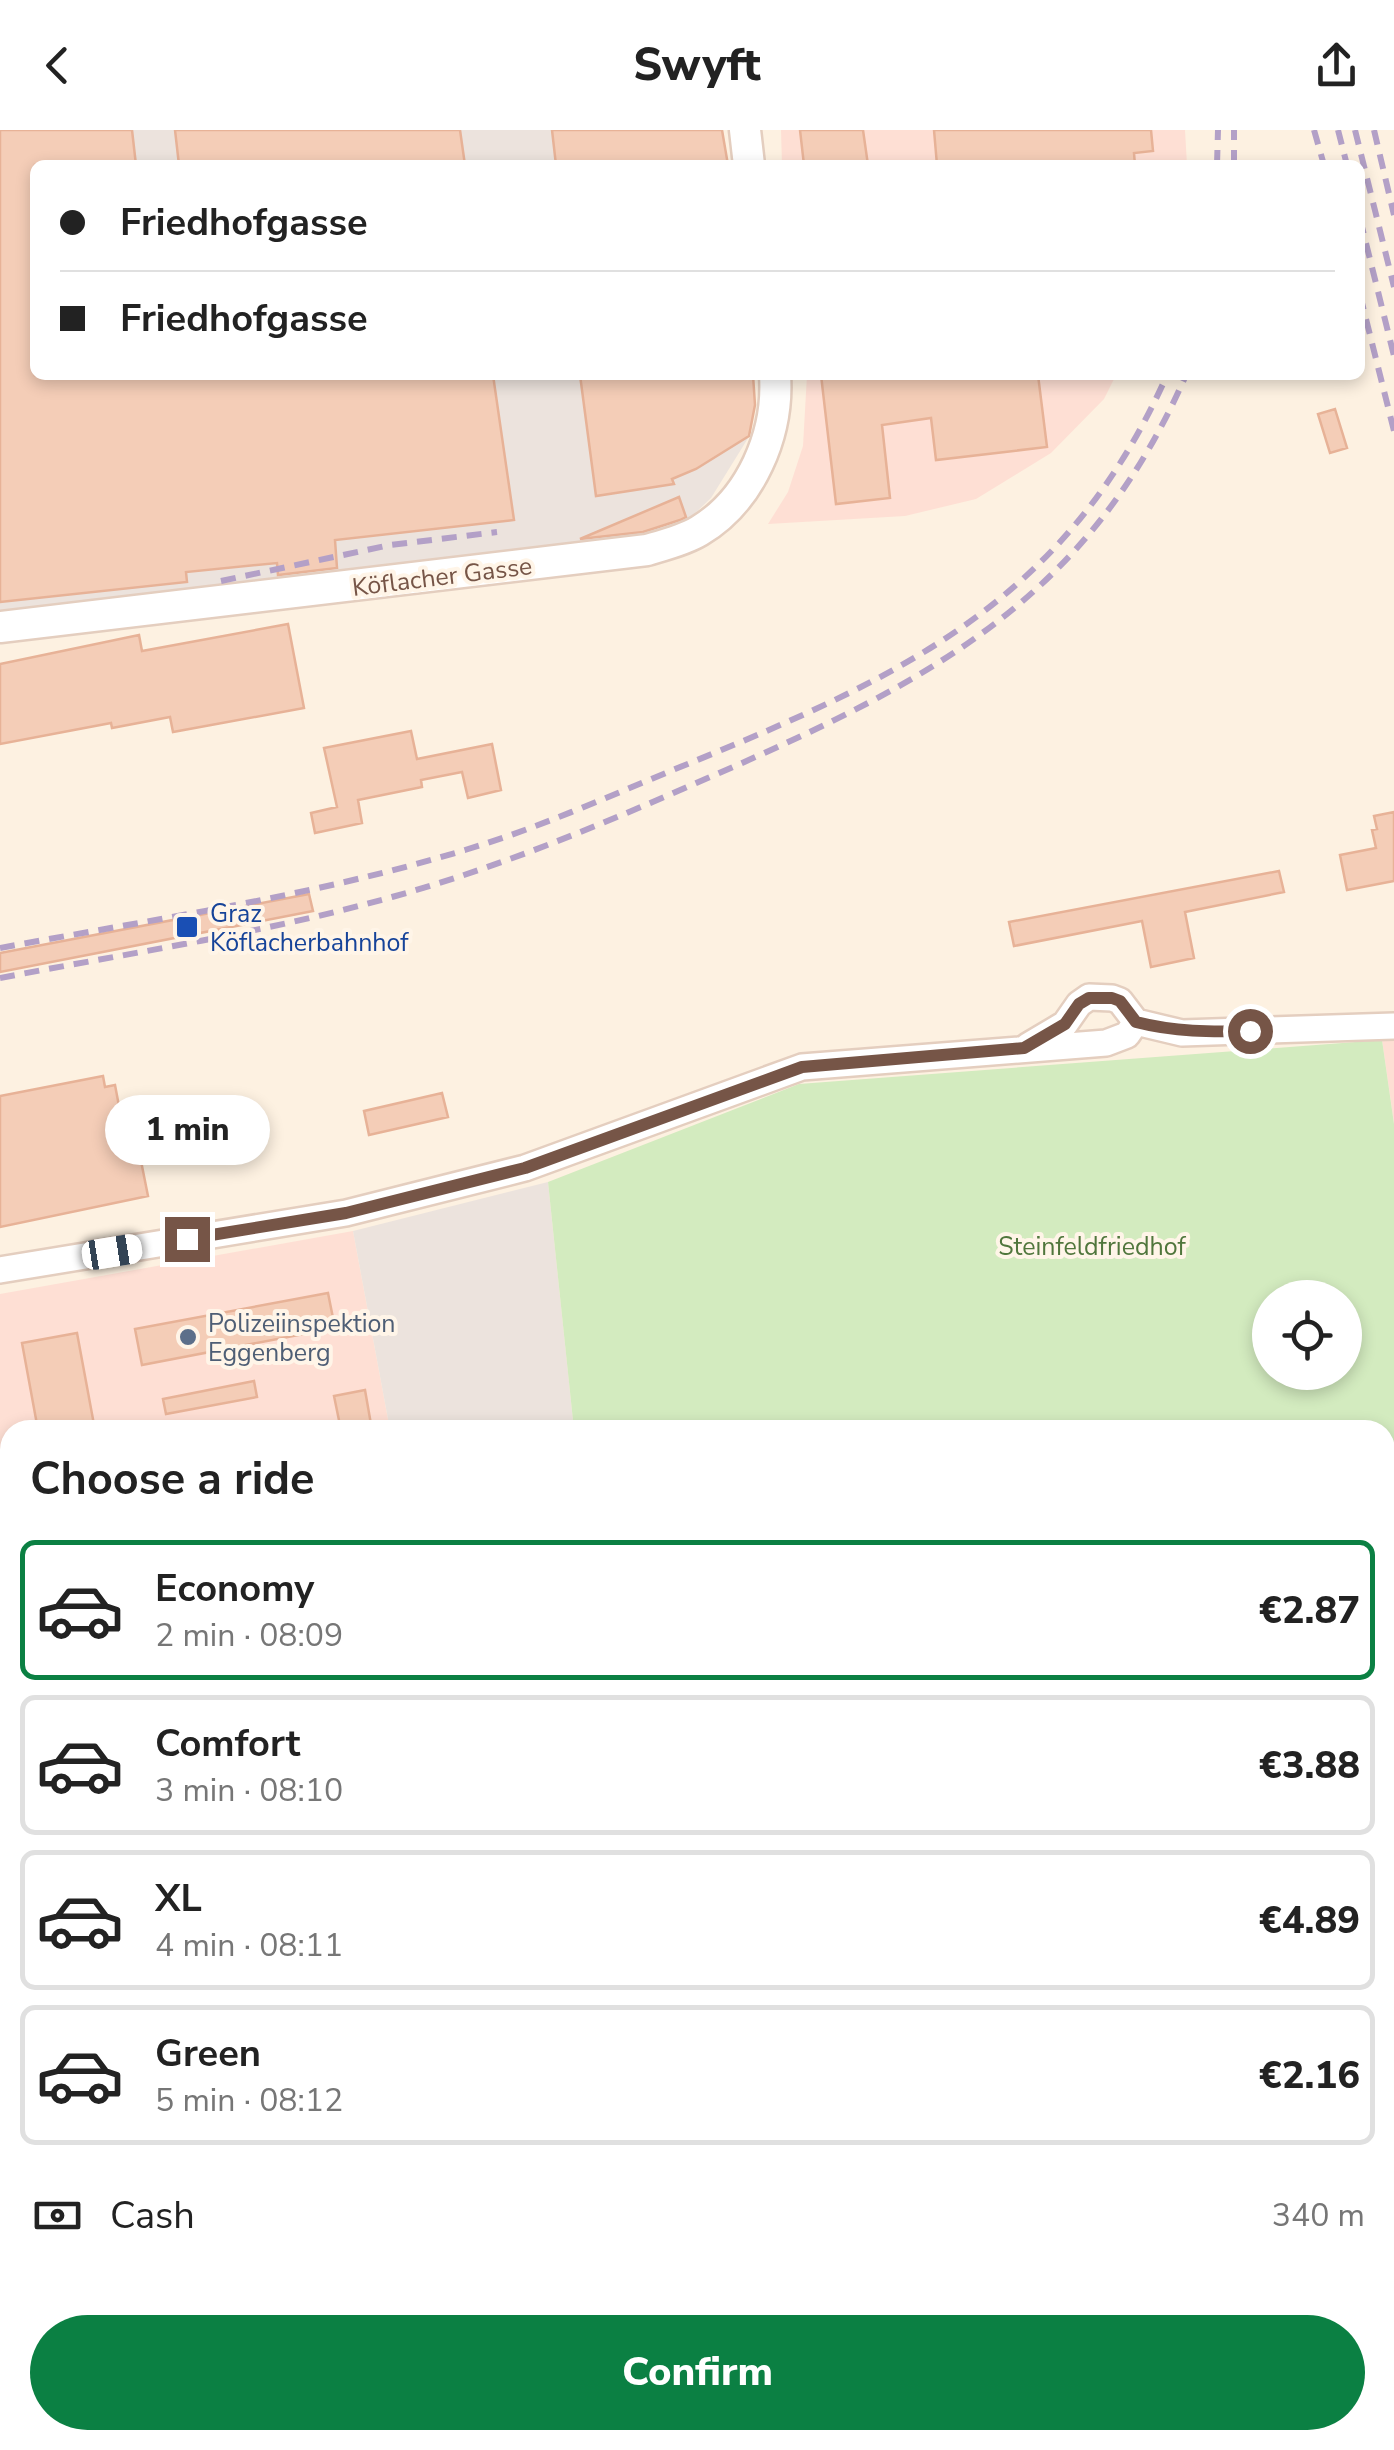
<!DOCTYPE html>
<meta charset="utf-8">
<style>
:root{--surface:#fff;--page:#f2f2f2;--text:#222;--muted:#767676;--line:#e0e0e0;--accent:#0b8043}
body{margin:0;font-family:"Nunito Sans",sans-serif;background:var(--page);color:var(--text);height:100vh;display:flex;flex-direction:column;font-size:38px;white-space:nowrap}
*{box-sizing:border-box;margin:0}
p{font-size:32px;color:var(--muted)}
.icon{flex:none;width:55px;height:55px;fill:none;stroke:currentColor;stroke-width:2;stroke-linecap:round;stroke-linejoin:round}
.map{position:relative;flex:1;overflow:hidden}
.side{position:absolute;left:0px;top:1290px;width:1395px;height:1030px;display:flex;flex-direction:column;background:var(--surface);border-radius:30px 30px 0 0;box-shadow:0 5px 15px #0003}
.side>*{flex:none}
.banner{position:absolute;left:30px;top:30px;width:1335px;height:220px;border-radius:15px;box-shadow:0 5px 15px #0003;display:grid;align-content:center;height:220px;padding:0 30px;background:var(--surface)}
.fabs{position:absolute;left:1252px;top:1150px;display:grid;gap:20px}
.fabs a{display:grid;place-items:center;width:110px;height:110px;border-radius:50%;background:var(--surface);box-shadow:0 5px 15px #0003;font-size:50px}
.end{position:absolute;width:45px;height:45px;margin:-22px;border:12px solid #765547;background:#fff;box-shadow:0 0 0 5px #fff}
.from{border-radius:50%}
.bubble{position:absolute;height:70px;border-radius:35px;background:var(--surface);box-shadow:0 5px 15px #0003;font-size:32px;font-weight:800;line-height:70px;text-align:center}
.car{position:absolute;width:30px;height:60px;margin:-30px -15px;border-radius:12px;box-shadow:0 0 8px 2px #0007;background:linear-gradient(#fff 24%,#345 0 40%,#fff 0 76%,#345 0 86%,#fff 0)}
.banner b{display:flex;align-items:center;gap:35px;height:95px;font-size:38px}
.banner b+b{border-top:2px solid var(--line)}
.banner i{width:25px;height:25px;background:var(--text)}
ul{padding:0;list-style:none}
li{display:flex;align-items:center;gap:30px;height:140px;margin:0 20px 15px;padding:0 10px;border:5px solid var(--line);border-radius:15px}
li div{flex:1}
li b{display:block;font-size:38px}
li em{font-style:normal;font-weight:800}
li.selected{border-color:var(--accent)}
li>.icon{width:90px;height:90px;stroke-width:1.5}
h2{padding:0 30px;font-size:45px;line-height:120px}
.pay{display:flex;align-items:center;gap:25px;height:110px;padding:0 30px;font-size:38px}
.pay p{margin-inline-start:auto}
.button{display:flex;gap:20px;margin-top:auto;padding:20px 30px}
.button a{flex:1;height:115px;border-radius:60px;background:var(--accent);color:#fff;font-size:40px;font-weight:800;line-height:115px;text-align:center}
header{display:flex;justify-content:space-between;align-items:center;height:130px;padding:0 30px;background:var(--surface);font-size:45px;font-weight:800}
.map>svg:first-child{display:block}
</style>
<header><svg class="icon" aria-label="back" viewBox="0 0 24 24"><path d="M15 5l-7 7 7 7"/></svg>Swyft<svg class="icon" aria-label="share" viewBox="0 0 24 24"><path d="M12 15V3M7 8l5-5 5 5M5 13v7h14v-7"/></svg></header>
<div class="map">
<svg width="1394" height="2320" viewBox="0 0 1394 2320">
<rect width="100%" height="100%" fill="#fdf1e1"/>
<path fill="#fedfd4" d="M781,0H1185L1187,35H782Z
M807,245H1116L1104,269L1051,323L976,369L905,386L768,394L788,362L803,316Z
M1394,903V993L1382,910Z
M353,1101L390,1300H10V1572L0,1573V1164Z
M0,1984H10V2310H330L332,2320H0Z"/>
<path fill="#ece3dd" d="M0,0H722L728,35H35V245H753L755,275L750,305L711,368L688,390L625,416L0,483Z
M548,1052L574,1300H390L353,1101Z
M1394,1392V2320H884L882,2310H1385V1393Z
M10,1572V1984H0V1573Z"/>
<path fill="#eedef9" d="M330,2310H572L574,2320H332Z"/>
<path fill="#d3ebbf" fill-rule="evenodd" d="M1382,910L1394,994V1392L1385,1393V1300H574L548,1052L799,954ZM1270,1168H1345V1242H1270Z
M572,2310H882L884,2320H574Z"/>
<path fill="#f4cdb7" stroke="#e7b297" stroke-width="2.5" d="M0,0H132L136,35H35V245H493L514,390L335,410L337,438L278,445L277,433L186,442L187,452L0,472Z
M175,0H460L465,35H179Z
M552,0H722L728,35H556Z
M800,0H863L868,35H804Z
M934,0H1151L1153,21L1134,23L1135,35H937Z
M580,245H753L755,275L749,306L696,339L672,349L674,354L596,366Z
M821,245H1038L1047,317L936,330L931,288L882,295L890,368L836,374Z
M1335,279L1347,318L1330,323L1318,284Z
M679,367L686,387L680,390L643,402L580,409Z
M288,494L304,578L173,602L170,587L112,598L111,593L0,614V534L139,505L142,521Z
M411,601L417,629L492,614L501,660L468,668L462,642L421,650L422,657L358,670L362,693L315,703L311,683L337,677L324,618Z
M1394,682V751L1347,760L1340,725L1376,718L1372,700L1377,699L1374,686Z
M1279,741L1284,762L1185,782L1194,828L1151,837L1142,791L1014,816L1009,792Z
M309,764L313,781L0,842V823Z
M103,946L105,957L115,955L129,1029L140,1026L148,1066L0,1097V966Z
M442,963L448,987L369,1005L364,981Z
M328,1163L335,1198L142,1235L135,1199Z
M77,1203L95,1300H38L22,1213Z
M254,1251L257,1267L166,1284L163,1269Z
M365,1260L372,1300H341L334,1266Z"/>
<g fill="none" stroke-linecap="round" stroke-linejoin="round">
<g stroke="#e4cebf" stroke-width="22">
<path id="pedestrian" d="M330,2310L332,2320
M546,2310L547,2320"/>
</g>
<g stroke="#e4cebf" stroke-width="30">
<path id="minor" d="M1028,916L1065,894L1079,874L1089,867L1112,868L1120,871L1136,892L1182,903L1394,896
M0,1140L346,1083L525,1038L802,937L1106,913L1127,905L1136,892
M1385,1667L1394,1652
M0,2133L10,2130
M897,2310L899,2320"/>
</g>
<g stroke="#e4cebf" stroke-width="35">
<path id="tertiary" d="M745,0L749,35
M0,497L647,420C664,415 684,410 699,401C751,370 779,304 775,245"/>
</g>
<use href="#pedestrian" stroke="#fff" stroke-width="18"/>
<use href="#minor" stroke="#fff" stroke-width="25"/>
<use href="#tertiary" stroke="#fff" stroke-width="30"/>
<path stroke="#b3a0c7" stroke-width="6" stroke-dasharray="15 10" stroke-linecap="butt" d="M1314,0L1324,35
M1338,0L1347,35
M1355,0L1394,157
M1374,0L1394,85
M1217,35L1218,0
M1234,35V0
M1360,89L1394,226
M1360,165L1394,301
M221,451L390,415L497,402
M0,818C155,789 314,766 465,720C542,697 616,663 690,633C905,545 1067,470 1167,245
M0,848C130,823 264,803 392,767C504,736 610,691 717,644C929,551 1088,470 1186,245
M1385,1653L1394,1646
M1385,1712L1394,1696
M1245,2320V2310"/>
</g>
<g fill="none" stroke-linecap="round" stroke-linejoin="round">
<path stroke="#765547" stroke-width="12" d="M187,1109L346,1083L525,1038L802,937L1024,918L1065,894L1079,874L1089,868H1112L1120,871L1136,892C1175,902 1210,902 1250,901"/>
</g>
<rect fill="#1a4fb4" stroke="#fff5e8" stroke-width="4" x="175" y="785" width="24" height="24" rx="5"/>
<circle fill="#5c6f8a" stroke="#fff5e8" stroke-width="4" cx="188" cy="1207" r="10"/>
<g text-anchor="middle" stroke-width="8" stroke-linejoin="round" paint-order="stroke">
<g font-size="25" fill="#765547" stroke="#fff5e8">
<text transform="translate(442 446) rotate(-7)" y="9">Köflacher Gasse</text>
</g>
<g font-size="25" fill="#164399" stroke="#fff5e8" text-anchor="start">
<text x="210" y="792">Graz<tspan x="210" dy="29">Köflacherbahnhof</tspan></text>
</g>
<g font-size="25" fill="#50763c" stroke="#fff5e8">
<text x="1092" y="1125">Steinfeldfriedhof</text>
</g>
<g font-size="25" fill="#4e5e75" stroke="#fff5e8" text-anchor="start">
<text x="208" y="1202">Polizeiinspektion<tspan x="208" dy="29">Eggenberg</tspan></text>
</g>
</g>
</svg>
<div class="fabs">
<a><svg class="icon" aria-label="locate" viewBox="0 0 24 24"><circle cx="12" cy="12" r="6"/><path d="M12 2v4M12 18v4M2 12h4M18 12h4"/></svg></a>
</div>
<i class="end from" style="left:1250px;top:901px"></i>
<i class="end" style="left:187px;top:1109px"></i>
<div class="bubble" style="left:105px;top:965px;width:165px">1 min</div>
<i class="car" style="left:112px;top:1122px;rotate:81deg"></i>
<div class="banner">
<b><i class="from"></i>Friedhofgasse</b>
<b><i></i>Friedhofgasse</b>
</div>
<section class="side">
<h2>Choose a ride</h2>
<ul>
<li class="selected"><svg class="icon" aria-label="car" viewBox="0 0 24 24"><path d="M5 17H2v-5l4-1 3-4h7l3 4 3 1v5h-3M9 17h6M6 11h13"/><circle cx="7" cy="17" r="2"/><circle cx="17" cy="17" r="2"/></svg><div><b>Economy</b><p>2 min · 08:09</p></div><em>€2.87</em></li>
<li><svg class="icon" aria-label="car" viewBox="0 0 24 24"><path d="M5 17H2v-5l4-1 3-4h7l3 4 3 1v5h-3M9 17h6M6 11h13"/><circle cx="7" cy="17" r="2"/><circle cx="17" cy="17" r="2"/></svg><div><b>Comfort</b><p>3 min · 08:10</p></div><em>€3.88</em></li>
<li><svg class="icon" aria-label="car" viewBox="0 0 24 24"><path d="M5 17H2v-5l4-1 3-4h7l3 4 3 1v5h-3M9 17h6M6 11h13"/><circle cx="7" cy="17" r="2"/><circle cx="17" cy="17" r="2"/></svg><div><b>XL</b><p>4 min · 08:11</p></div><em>€4.89</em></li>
<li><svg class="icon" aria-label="car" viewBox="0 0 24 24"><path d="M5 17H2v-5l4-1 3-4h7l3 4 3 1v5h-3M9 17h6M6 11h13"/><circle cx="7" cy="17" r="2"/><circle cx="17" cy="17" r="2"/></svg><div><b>Green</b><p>5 min · 08:12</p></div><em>€2.16</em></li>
</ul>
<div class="pay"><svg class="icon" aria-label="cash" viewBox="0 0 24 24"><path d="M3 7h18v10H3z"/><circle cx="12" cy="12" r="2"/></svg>Cash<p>340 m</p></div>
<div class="button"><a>Confirm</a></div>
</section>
</div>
